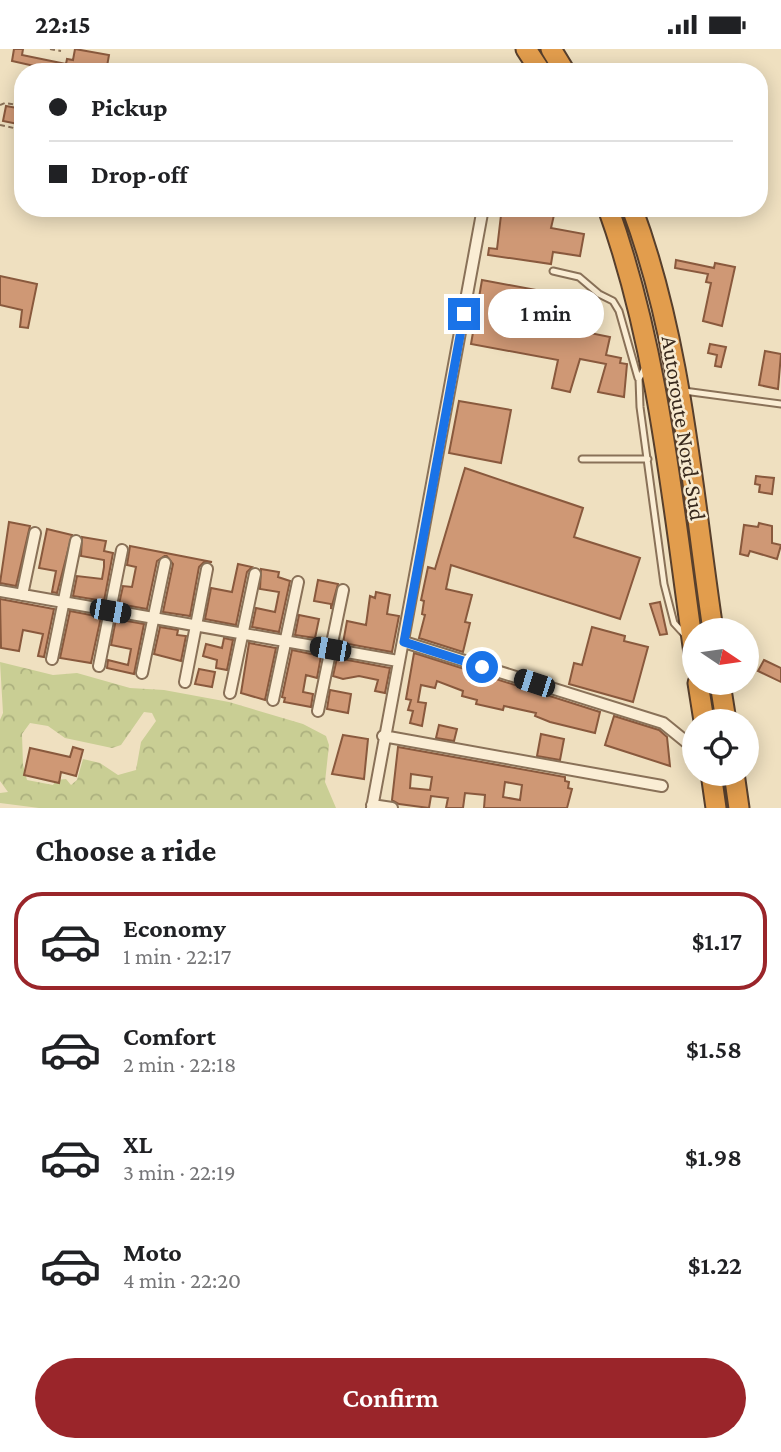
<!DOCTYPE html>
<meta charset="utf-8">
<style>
:root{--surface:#fff;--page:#f2f2f2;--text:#202124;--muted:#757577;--line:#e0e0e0;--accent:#9a252a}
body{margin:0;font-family:"Crimson Pro",serif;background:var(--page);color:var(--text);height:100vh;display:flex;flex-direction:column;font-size:26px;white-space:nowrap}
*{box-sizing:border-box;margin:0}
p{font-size:23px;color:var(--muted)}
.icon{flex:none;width:38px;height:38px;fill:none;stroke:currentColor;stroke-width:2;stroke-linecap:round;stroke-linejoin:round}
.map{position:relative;height:759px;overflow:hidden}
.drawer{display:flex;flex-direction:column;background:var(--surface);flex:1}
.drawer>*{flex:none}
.top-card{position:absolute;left:14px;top:14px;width:754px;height:154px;border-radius:28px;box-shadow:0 4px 18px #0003;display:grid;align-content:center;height:154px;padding:0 35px;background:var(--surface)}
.needle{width:46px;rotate:103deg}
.buttons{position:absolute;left:682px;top:569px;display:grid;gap:14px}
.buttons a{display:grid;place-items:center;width:77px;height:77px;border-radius:50%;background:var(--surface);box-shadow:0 4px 18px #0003;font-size:35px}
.end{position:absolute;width:32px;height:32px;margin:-16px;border:9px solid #1a73e8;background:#fff;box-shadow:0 0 0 4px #fff}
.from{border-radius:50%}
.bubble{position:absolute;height:49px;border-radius:24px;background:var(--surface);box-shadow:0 4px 18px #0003;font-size:23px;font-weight:600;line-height:49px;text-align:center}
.car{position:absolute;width:21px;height:42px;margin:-21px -10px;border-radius:9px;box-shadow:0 0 5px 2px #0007;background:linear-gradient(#222 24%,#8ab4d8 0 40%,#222 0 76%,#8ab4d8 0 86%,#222 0)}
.top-card b{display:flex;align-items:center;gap:24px;height:66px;font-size:26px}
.top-card b+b{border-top:2px solid var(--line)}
.top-card i{width:18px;height:18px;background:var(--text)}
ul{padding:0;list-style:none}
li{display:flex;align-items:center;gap:21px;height:98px;margin:0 14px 10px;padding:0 21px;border:4px solid transparent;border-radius:28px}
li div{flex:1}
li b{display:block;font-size:26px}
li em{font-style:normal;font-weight:600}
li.current{border-color:var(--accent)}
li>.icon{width:63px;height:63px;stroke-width:1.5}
h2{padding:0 35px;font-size:32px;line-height:84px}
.action{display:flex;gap:14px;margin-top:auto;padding:14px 35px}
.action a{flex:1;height:80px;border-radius:42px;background:var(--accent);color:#fff;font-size:28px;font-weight:600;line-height:80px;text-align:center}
.status{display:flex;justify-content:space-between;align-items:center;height:49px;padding:0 35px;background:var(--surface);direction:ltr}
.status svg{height:19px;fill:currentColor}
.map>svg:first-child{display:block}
</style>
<div class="status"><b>22:15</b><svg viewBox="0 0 49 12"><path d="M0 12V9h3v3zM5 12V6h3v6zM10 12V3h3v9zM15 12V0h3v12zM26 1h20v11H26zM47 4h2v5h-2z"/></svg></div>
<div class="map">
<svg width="781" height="759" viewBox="0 0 781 759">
<defs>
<pattern id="forest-crowns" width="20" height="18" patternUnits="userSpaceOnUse" patternTransform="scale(1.75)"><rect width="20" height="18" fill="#c9ce94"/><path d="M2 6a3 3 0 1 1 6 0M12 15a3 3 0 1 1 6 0" fill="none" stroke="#adb17f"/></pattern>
</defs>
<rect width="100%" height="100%" fill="#efe0c0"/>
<path fill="url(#forest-crowns)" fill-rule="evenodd" d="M0,613L53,626L77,624L130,639L164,641L229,653L303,675L326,687L329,696L325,733L336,759H39L0,754V744L8,743L0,732V671L3,664ZM144,663L152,664L156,672L141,693L136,721L118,726L100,714L83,710L77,731L71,736L66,730L56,731L53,736L27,731L23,716L22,685L30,674L48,677L65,689L112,699L121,696Z"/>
<path fill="#cf9875" stroke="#89593d" stroke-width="2" fill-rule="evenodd" d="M14,0H23L22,6L66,15L67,10L73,11L75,0L109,6L106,23H61L12,12Z
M6,57L23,60V76L3,72Z
M496,159H531L554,166L551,179L584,185L580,207L553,203L551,215L488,206L489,199L497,200L501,166L495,165Z
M676,211L714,219L715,214L735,218L722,277L703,272L711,234L706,233L708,225L675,219Z
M0,227L37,235L28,279L20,278L22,261L0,256Z
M482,231L590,251L585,283L610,288L606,306L621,309L620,314L627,315L624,348L598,343L606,315L580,310L570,343L552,339L558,311L471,295Z
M710,295L726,298L721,318L715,317L717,306L708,304Z
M765,302L781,305L778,340L759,336Z
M459,352L511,361L501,414L449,404Z
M465,419L583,459L574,488L640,509L620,570L451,516L446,540L472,546L465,573L470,574L463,603L419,589L425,566L422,565L424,552L421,551L428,518L435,520Z
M756,427L774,429L772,445L759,443L760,436L755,435Z
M9,473L30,477L16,537L0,534Z
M759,474L772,477V494L781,496L777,510L750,502L748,507L740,505L744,476L758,478Z
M47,480L72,486L57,544L52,543L56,522L39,519Z
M82,488L106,492L104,502L113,504L104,552L73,547L77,527L102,530L104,518V511L81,507Z
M130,497L212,513H204L199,518L190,567L163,563L173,515L166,506L157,512L147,560L119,555L123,537L132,538L136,518L127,516Z
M238,515L252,518L247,523L236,576L205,570L211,539L232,543Z
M261,520L279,523L278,528L290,532L279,583L252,578L256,559L275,563L279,543L260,540Z
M318,531L338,535L331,560V555L314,552Z
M376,543L390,546L387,565L399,567L392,603L343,594L347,572L366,576L370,547L375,549Z
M0,550L54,560L44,608L38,607L43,585L23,581L19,602L1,599Z
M660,553L667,585L660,586L650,555Z
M70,562L101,568L91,614L60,609Z
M299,566L319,570L315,589L295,586Z
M116,570L144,575L134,625L107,619L108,611L128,616L131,600L111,596Z
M160,578L178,581L177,586L186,587L181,612L154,605Z
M592,578L625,587L624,592L648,598L633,653L569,635L574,614L582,616Z
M224,589L233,591L227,621L216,619L217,611L203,607L206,595L222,599Z
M249,594L276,599L265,651L241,644Z
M292,601L321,607L317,629L306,626L303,643L313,645L311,658L284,653L285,649L282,648Z
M414,604L600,663L595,684L550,673L535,667L536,664L504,657L503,661L476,655L477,651L462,647L463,642L437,632L435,639L421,636L418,653L426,654L422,677L410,674L413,662L408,661L411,651L406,650Z
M337,609L390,619L385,644L375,642L378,631L359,627L343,630L333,627Z
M764,611L781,619V633L758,622Z
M199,620L215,623L212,638L195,635Z
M330,641L351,645L348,664L327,660Z
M614,667L659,681L667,688L670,717L605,696Z
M439,676L457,680L454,692L436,689Z
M541,685L564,690L560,711L537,707Z
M343,686L368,690L364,730L332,725Z
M73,698L83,701L76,727L61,723L59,734L24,726L30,699L70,708Z
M398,698L565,728V732L569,733L568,739L572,740L567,759H484L485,746L465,744L463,759H446L448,749L431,747L429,759L399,755L392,751ZM411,725L432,728L430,741L410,739ZM505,733L522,736L520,751L503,748Z"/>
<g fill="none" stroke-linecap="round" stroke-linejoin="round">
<g stroke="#897158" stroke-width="9">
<path id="lane" d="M553,222L579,228L599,245L613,252L619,262L638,329
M645,318L639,330L640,358L664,535L674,574L685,586
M684,342L781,355
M582,410H648"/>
</g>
<g stroke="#897158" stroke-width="14">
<path id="street" d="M0,542L398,612
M22,546L35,484
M404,593L663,674L695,700
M52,610L76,492
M99,617L122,501
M142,624L165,514
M185,633L207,520
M230,644L255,525
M273,651L298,533
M318,662L343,541
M383,687L662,737
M372,756L392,759
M372,759L483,159"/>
</g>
<g stroke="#573f2c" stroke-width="23">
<path id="highway" d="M526,0L541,23
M551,0L565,23
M608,159C660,304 673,460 695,611
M632,159C682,293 692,441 713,581
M698,634L704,672
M720,634L726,672
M711,724L716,759
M734,724L739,759"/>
</g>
<path stroke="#897158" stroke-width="2" stroke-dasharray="5 3.5" stroke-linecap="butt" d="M50,0L61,2
M0,56L5,54L23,57
M0,76L23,81"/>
<use href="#lane" stroke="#faedd4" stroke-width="5"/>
<use href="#street" stroke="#faedd4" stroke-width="10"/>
<use href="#highway" stroke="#e29d4d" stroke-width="19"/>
</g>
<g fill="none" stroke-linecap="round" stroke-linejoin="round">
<path stroke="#1a73e8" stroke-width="9" d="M464,265L404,593L482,618"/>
</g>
<g text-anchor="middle" stroke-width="5" stroke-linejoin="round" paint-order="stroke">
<g font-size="23" fill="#38291d" stroke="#f7ead0">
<text transform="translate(684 379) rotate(81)" y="8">Autoroute Nord-Sud</text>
</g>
</g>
</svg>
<div class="buttons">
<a><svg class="needle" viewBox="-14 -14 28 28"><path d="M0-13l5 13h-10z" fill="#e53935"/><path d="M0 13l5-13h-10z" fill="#757577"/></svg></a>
<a><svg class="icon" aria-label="locate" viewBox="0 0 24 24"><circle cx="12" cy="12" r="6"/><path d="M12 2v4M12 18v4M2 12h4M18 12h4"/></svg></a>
</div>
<i class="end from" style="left:482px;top:618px"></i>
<i class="end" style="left:464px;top:265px"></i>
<div class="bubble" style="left:488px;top:240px;width:116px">1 min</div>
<i class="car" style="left:110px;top:562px;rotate:100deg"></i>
<i class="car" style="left:330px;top:600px;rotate:280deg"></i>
<i class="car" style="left:534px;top:634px;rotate:288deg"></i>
<div class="top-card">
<b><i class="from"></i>Pickup</b>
<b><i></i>Drop-off</b>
</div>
</div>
<section class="drawer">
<h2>Choose a ride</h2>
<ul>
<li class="current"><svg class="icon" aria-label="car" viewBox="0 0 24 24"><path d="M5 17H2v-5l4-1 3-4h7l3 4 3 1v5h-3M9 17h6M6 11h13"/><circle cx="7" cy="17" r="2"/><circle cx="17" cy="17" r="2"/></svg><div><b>Economy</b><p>1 min · 22:17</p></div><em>$1.17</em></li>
<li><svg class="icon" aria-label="car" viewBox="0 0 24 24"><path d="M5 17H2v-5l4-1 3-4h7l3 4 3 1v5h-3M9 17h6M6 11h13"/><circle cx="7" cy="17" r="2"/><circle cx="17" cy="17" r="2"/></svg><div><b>Comfort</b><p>2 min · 22:18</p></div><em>$1.58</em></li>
<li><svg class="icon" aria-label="car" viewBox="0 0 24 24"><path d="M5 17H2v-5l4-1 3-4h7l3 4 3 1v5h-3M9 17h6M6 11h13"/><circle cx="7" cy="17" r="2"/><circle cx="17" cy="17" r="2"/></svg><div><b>XL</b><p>3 min · 22:19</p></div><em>$1.98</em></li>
<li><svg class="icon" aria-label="car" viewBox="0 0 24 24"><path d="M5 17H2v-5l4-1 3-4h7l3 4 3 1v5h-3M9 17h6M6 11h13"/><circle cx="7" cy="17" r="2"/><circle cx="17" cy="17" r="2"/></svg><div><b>Moto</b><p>4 min · 22:20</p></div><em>$1.22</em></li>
</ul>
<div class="action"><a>Confirm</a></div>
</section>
